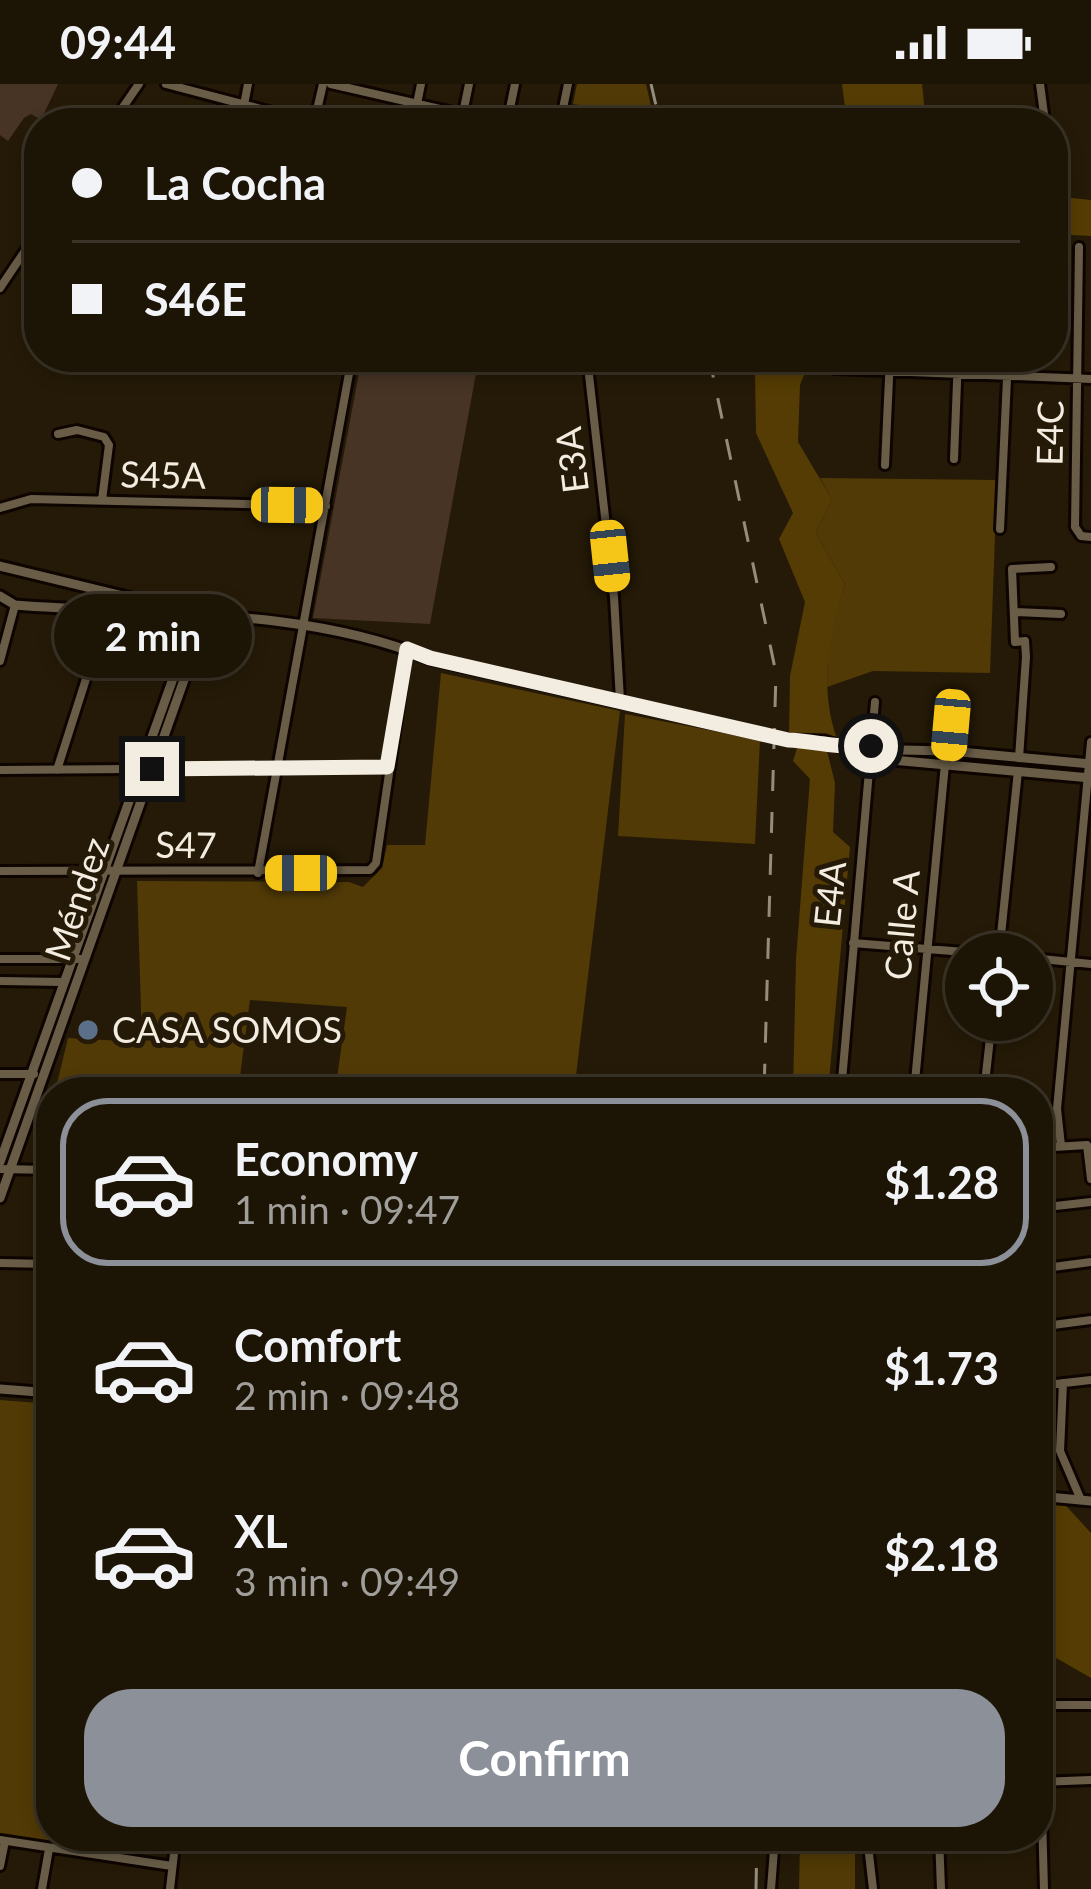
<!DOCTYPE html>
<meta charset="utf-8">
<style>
:root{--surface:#1c1405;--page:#292113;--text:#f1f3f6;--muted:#a09e9a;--line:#3a3327;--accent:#8c9099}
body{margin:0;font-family:Lato,sans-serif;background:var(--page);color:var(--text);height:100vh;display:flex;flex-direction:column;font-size:45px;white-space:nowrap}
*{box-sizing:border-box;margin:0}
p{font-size:39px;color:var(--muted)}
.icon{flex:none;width:66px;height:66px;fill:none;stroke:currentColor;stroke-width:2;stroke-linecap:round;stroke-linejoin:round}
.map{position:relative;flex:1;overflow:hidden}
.side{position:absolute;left:36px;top:993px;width:1017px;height:774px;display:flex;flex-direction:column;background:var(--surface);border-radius:48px;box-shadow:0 6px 18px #0003,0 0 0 3px var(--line)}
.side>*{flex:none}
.guide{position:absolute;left:24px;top:24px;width:1044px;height:264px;border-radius:48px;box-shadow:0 6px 18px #0003,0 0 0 3px var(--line);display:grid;align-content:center;height:264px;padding:0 48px;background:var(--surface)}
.controls{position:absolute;left:945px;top:849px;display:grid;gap:24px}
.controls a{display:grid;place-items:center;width:108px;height:108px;border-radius:50%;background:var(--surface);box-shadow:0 6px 18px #0003,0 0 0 3px var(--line);font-size:60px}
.end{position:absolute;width:54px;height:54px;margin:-27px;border:15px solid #f3ece0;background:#111;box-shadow:0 0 0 6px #111}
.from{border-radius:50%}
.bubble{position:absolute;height:84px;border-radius:42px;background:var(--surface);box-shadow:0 6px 18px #0003,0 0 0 3px var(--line);font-size:39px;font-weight:700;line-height:84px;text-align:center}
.car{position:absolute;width:36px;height:72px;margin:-36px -18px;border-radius:15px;box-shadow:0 0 9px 3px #0007;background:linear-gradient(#f5c518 24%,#345 0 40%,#f5c518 0 76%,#345 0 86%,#f5c518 0)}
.guide b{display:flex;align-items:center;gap:42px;height:114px;font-size:45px}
.guide b+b{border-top:3px solid var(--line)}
.guide i{width:30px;height:30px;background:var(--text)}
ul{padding:21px 0 0;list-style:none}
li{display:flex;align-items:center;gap:36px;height:168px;margin:0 24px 18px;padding:0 24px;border:6px solid transparent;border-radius:48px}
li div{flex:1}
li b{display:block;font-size:45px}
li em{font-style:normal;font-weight:700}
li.on{border-color:var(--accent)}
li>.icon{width:108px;height:108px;stroke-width:1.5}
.primary-button{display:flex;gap:24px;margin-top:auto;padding:24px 48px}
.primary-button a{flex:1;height:138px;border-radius:48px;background:var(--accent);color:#fff;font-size:48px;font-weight:700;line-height:138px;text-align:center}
.status{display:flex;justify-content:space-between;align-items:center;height:84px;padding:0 60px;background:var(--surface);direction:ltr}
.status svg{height:33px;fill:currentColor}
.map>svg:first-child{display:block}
</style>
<div class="status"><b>09:44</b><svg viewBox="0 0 49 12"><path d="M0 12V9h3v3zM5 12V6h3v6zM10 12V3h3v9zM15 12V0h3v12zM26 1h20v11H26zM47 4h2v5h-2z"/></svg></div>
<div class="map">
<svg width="1091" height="1805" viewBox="0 0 1091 1805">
<rect width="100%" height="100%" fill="#251a07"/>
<path fill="#513a06" d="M577,0H646L651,22L632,29L573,20Z
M820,394L997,396L990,589L873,587L827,603L828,554L845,501L816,449L832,415Z
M441,589L620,627L574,1008H335L347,923L250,916L238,1008H55L68,954L142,958L137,797L349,798L363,803L382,784L387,761H425Z
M625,630L760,656L755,760L618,752Z
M0,1316L51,1320V1752H77L75,1763L0,1750Z
M800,1759H855V1805H799Z"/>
<path fill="#553c04" d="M842,0H922L926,39H847Z
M1053,112L1091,116V152L1053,150Z
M765,273H811L800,301L798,358L832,415L816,449L845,501C829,552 819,600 836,652L789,651L790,592L805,518L779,455L793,429L756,349L755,287Z
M798,661L827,667L835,699L833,748L850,763L828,1008H793L796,875L810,695L793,677Z
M1038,1391L1091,1449V1594L1044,1567Z"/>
<path fill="#473425" d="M0,0H58L41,36L31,30L24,34L8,57L0,51Z
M362,273H479L430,540L313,534Z"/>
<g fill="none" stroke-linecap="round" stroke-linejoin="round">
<g stroke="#0e0500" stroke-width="14">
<path id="minor" d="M166,0L314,39
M331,0L501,39
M417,20L421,0
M244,21L248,0
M112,39L139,0
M314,39L323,0
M461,39L469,0
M507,39L515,0
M560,39L568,0
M1016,39L1044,30L1040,0
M1079,163L1075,443L1081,452L1091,453
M23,170L39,174
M0,204L39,146
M587,273L614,513L620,616
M835,285L1091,295
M58,350L77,346L104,353L109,361L102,416
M954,375L958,273
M885,381L890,273
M0,424L31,415L326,422
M1000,445L1008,273
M1014,528L1061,530
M0,577L15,521
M949,667L953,615
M1019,674L1026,573L1025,557L1015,558L1012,485L1051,483
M0,686L387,683
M57,686L107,529
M0,787L370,786L376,779L407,566
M258,789L352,273
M853,859L989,870
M999,870L1018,687
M1032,874L1091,880
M0,875H85
M0,897L64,898
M0,990H34
M841,1008L875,618
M914,1008L945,680
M984,1008L992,936
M1061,1062L1057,1025L1091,658
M1038,1064L1087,1061L1091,1095
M0,1085L51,1086
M1038,1124L1091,1118
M0,1179L51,1180
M1038,1185L1091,1178
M1038,1243L1091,1236
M1063,1299L1060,1367L1081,1416
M1038,1302L1091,1296
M1038,1583L1044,1805
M1039,1621H1091
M1039,1698L1091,1696
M867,1752L873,1805
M939,1752L941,1805
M0,1756L172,1782
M0,1782L5,1757
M42,1805L49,1765
M170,1805L176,1752
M771,1805L775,1752"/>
</g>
<g stroke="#0e0500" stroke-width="15">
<path id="tertiary" d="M0,482L144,517L173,528
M0,512L15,521C152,532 301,522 430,575L788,656L825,657L870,674L1091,694
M855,665L949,667L1091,680
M0,1078L195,533
M0,1114L206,534
M0,1305L51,1309
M1038,1412L1091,1417"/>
</g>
<use href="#minor" stroke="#695d48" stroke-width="8"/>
<use href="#tertiary" stroke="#695d48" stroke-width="9"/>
<path stroke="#958c7d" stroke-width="3" stroke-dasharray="21 21" stroke-linecap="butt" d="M651,0L660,39
M709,273L776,589L764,1008
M756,1805L757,1752"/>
</g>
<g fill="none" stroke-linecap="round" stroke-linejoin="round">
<path stroke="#f3ece0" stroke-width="15" d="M152,685L387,683L407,565L430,574L788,656C813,657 850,666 871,662"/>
</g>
<circle fill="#5c6f8a" stroke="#251a07" stroke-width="4.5" cx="88" cy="946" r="12"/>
<g text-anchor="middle" stroke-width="10" stroke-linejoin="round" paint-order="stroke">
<g font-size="36" fill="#f3ece0" stroke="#251a07">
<text transform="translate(1050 349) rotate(-89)" y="13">E4C</text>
<text transform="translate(572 376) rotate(-97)" y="13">E3A</text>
<text transform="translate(163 391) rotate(1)" y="13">S45A</text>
<text transform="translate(186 761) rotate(1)" y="13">S47</text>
<text transform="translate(830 810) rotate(-84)" y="13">E4A</text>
<text transform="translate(77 815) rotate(-71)" y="13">Méndez</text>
<text transform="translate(902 841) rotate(-85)" y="13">Calle A</text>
</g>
<g font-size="36" fill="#f3ece0" stroke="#251a07" text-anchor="start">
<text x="112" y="959">CASA SOMOS</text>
</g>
</g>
</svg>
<div class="controls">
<a><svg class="icon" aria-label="locate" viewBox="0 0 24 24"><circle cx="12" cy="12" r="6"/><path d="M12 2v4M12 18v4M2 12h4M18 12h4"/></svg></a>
</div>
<i class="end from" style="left:871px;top:662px"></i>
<i class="end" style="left:152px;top:685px"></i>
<div class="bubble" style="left:54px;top:510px;width:198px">2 min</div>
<i class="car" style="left:287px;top:421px;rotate:91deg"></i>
<i class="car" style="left:610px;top:472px;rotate:174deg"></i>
<i class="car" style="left:951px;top:641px;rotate:185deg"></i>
<i class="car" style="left:301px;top:789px;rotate:270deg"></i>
<div class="guide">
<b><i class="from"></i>La Cocha</b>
<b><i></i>S46E</b>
</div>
<section class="side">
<ul>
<li class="on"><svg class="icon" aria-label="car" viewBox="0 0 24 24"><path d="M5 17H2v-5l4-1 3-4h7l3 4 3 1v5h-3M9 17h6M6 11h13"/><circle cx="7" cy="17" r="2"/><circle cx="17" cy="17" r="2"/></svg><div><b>Economy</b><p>1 min · 09:47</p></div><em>$1.28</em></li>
<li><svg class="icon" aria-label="car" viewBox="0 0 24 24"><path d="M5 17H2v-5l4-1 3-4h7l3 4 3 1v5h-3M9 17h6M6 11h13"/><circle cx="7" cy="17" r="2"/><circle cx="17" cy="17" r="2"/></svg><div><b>Comfort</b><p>2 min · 09:48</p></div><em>$1.73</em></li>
<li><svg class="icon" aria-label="car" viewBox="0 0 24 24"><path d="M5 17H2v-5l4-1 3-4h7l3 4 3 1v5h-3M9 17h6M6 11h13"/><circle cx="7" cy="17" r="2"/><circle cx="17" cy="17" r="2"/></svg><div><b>XL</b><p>3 min · 09:49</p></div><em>$2.18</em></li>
</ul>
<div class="primary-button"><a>Confirm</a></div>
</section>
</div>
